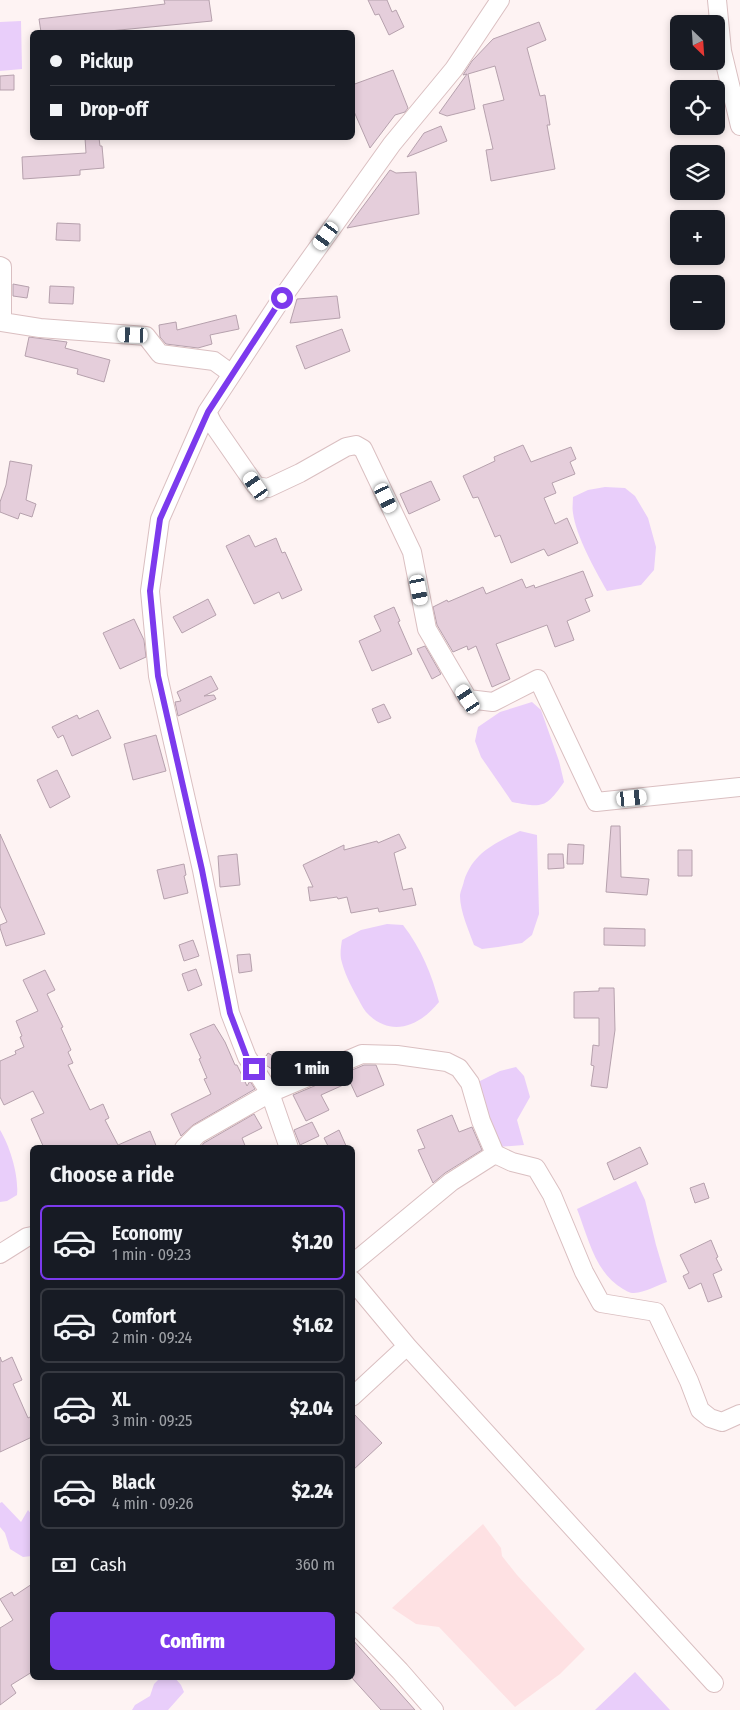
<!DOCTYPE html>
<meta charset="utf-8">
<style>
:root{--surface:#171b24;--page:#20242c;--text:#f1f3f6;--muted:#9ea1a6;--line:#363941;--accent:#7c3aed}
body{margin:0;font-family:"Fira Sans Condensed",sans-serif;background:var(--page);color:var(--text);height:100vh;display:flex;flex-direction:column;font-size:19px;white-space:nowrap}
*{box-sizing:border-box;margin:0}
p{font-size:16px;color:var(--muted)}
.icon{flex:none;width:28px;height:28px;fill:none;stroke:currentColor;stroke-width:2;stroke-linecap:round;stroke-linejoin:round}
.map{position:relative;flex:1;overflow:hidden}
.side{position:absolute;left:30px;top:1145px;width:325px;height:535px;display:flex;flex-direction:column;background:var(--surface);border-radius:8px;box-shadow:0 2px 8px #0003}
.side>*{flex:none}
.banner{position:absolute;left:30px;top:30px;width:325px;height:110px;border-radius:8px;box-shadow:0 2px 8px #0003;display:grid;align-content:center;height:110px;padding:0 20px;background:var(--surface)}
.needle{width:32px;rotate:155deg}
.tools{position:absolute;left:670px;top:15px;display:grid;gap:10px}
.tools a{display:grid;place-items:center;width:55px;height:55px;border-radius:8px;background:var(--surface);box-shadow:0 2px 8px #0003;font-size:25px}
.end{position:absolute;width:22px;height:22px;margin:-11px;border:6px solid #7c3aed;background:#fff;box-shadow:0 0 0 2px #fff}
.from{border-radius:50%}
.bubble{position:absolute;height:35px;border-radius:8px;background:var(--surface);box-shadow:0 2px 8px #0003;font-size:16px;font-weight:800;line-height:35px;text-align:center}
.car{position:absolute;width:15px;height:30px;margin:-15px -8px;border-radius:6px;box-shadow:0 0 4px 1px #0007;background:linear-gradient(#fff 24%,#345 0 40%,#fff 0 76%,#345 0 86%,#fff 0)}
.banner b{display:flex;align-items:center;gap:18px;height:48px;font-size:19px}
.banner b+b{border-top:1px solid var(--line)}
.banner i{width:12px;height:12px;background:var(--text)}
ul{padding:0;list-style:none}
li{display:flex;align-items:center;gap:15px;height:75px;margin:0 10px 8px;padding:0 10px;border:2px solid var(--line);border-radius:8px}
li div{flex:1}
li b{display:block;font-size:19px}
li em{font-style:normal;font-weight:800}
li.selected{border-color:var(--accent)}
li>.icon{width:45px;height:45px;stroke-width:1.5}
h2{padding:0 20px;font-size:22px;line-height:60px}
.pay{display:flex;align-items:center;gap:12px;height:55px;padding:0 20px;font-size:19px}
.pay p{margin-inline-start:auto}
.action{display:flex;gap:10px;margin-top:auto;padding:10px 20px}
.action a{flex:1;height:58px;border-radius:8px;background:var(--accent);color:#fff;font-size:20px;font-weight:800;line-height:58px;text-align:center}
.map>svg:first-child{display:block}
</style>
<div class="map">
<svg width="740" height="1710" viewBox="0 0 740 1710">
<rect width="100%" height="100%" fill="#fef3f3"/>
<path fill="#fee1e3" d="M483,1524L501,1548L502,1556L517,1575L585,1649L560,1674L515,1707L439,1627L416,1624L392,1608Z"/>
<path fill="#e9cefa" d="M21,21L22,69L0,71V22Z
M605,487L625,488L635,496L648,518L656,547L654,570L641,585L607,591C595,570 576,536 573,513C572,508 573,502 573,497L588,490Z
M532,702L541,710L559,761L564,782C546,808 543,808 512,802L481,757L475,741L478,727L500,712Z
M520,831L537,835L539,914L532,935L522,943L498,947L482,949L474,945C469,931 460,911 460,896C460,892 463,886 464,881C473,853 495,843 520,831Z
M387,924L403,925C421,948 432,975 439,1002C419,1027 390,1038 366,1012C362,1007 359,1000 356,995C350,984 344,972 341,959C340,953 341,946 342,940L361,930Z
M516,1067L524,1076L530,1097L517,1120L524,1145L499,1147L476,1083L500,1071Z
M0,1130C10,1146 19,1176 17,1195L7,1201L0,1202Z
M636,1181L645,1200L656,1245L667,1282C656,1286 645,1292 634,1293C629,1293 627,1291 623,1289C595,1273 588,1237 577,1209Z
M2,1502L21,1522L28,1510L32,1515V1556L23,1557L10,1549L5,1533L0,1527V1503Z
M635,1672L670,1710H595Z
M160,1678H175L181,1685L184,1692L168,1710H132L135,1705L150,1696L154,1684Z"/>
<path fill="#e5cedb" stroke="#b6a1ad" d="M164,0H209L212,21L99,32H41L39,19L165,4Z
M368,0H387L392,12L396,10L404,27L389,35L379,14L375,15Z
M539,22L546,40L527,48L540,96L545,95L550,125H547L555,169L491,181L486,150L493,149L483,105L504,100L495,66L468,74L475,109L447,116L439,113L467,74L463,75L472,61L493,39Z
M393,70L408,108L405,112L395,115L370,148L352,107V85Z
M14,75V90H0V76Z
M441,126L447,141L407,157L424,133Z
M85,138H99L100,146H102L104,168L80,170V175L23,179L22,157L86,153Z
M390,170L396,173L416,172L419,214L347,228Z
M57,223L80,224V241L56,240Z
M13,284L29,287L27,298L13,296Z
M50,286L74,287L73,304L49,303Z
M337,296L340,318L290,323L297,299Z
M236,315L239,329L210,335L212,344L198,348L166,344L160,337L159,325L176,322L177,330Z
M342,329L350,351L305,369L296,346Z
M29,337L67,342L65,348L110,360L104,382L77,374L78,369L25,356Z
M523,445L531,462L571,447L576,459L570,462L575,474L552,483L556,493L544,498L555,524L567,518L578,543L548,556L544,549L511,563L500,535L495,537L478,497L473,498L463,476L495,461L494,457Z
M10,461L32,465L26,500L36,504L32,517L20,513L18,519L0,512V502L6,485Z
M431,481L440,500L409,514L400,494Z
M249,535L255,547L276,538L282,553L285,552L302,590L282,599L279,592L254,604L226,546Z
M583,571L593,596L585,599L590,611L567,621L574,640L555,647L547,625L496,644L510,679L492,687L476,646L468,650L467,646L453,652L437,625L433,607L447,600L448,602L483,587L486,594L522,579L526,588L534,585L535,588Z
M208,599L216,615L182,633L173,617Z
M394,607L400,621L398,622L412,654L372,671L359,641L381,631L374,616Z
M134,619L144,640L146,657L120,669L103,633Z
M425,646L441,674L432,679L417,649Z
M211,676L218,689L204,696L214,695L216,699L178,716L175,702L181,701L177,692Z
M384,704L391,718L378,723L372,709Z
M98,710L111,738L72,756L63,735L58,738L52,727L77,715L79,719Z
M156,735L166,771L133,780L124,744Z
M57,770L70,797L50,808L37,780Z
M611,826H620L621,877L649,879L647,895L606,892Z
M0,834L45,934L6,946L0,928V925L7,922L0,906Z
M399,834L406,848L394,853L403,890L412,888L416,905L379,912L378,908L351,913L347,897L338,899L337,897L310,901L308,887H313L303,865L344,845V850L377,841L378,843Z
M568,844L584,845L583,864H567Z
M678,850H692V876H678Z
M237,854L240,885L220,887L218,856Z
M548,854H563L564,868L548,869Z
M184,864L186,875L184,876L188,893L164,899L157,870Z
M604,928L645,929V946L604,945Z
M193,940L199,956L184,961L179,945Z
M250,954L252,971L239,973L237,955Z
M196,969L202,985L188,991L182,974Z
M45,970L55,990L47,994L63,1027L61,1028L71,1050L68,1052L73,1063L68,1065L90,1110L103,1104L109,1118L105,1120L118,1145L150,1131L157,1148H44L31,1119L44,1113L33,1091L4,1105L0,1097V1061L16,1054L15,1051L24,1047L20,1037L22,1036L16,1021L38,1011L23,980Z
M599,988H614L615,1030L607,1088L591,1086L594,1066L591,1065L593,1045L599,1046V1018H574V992L599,991Z
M214,1024L225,1042L235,1065H237L247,1086L250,1081L255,1089L193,1125L181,1136L171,1114L211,1094L204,1079L207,1078L199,1059L201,1058L190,1034Z
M268,1053L288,1065L297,1060L301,1068L283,1076L264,1064L262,1062Z
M364,1065H376L384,1085L357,1097L350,1082L321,1095L329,1110L306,1121L293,1095Z
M254,1114L262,1128L242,1138L246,1148H200L204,1143Z
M452,1115L459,1132L472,1127L482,1150L445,1173L433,1183L418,1150L425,1148L417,1130Z
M312,1122L319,1136L300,1145L294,1130Z
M339,1130L347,1148H329L324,1138Z
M640,1147L648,1164L614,1180L607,1163Z
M704,1183L709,1198L695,1203L690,1188Z
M711,1240L718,1257L716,1258L722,1270L713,1274L722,1297L708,1302L701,1283L689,1289L683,1276L689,1273L680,1255Z
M0,1357L2,1362L12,1357L22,1380L13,1384L28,1418L32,1416V1437L0,1452Z
M352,1412L382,1443L352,1471Z
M32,1584V1672L11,1685L16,1693L0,1705V1628L13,1620L0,1599L12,1592L14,1596Z
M352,1639L415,1710H381L352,1678Z"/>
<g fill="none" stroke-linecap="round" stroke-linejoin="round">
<g stroke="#dabfc1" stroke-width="20">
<path id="minor" d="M717,0L722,51L740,126
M0,266L2,267V322L40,328L146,336L160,354L214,361L232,374
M207,412L213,424L256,486L268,488L300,473L346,447L356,445L363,449L412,552L427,629L468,699L493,702L538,679L596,802L740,787
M184,1148L198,1134L270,1093L362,1054L397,1055L447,1062L459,1068L470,1083L481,1121L495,1154L512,1162L536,1168L552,1195L584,1272L601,1303L656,1312L689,1381L700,1410L710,1418L722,1422L740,1414
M289,1148L270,1093L247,1057L230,1013L202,870L158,676L150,591L160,519L207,412L282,298L392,144L454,69L500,0
M0,1254L27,1237L32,1236
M352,1264L451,1182L495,1154
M352,1280L407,1346L352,1397
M407,1346L714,1683
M352,1621L400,1671L434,1710"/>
</g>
<use href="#minor" stroke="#fff" stroke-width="18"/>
</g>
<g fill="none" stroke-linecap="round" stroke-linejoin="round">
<path stroke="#7c3aed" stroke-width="6" d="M254,1069L247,1058L230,1013L202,870L158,676L150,591L160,519L208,412L282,298"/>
</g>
</svg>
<div class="tools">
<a><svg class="needle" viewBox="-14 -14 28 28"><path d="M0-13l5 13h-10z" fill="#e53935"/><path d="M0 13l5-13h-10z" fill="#9ea1a6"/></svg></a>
<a><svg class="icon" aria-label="locate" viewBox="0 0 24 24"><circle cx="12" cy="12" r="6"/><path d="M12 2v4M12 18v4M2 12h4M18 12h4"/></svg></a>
<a><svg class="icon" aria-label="layers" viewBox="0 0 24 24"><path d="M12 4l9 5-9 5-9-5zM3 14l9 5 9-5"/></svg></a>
<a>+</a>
<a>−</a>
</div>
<i class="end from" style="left:282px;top:298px"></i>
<i class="end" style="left:254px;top:1069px"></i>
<div class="bubble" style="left:271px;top:1051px;width:82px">1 min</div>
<i class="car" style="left:326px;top:236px;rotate:216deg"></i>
<i class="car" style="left:133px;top:335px;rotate:272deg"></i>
<i class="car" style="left:256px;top:486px;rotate:325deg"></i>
<i class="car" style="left:386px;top:498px;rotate:155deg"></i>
<i class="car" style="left:419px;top:590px;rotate:169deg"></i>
<i class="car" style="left:468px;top:699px;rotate:327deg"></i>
<i class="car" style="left:632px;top:798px;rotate:84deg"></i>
<div class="banner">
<b><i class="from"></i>Pickup</b>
<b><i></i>Drop-off</b>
</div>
<section class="side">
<h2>Choose a ride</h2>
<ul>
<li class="selected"><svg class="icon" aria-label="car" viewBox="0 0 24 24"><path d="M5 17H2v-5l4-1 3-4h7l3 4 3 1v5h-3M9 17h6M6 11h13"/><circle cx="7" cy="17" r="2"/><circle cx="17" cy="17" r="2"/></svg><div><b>Economy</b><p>1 min · 09:23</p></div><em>$1.20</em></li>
<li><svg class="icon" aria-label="car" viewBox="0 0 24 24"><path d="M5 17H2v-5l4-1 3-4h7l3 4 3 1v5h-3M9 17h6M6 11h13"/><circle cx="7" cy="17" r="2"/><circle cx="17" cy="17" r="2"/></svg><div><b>Comfort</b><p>2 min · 09:24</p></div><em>$1.62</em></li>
<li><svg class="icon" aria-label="car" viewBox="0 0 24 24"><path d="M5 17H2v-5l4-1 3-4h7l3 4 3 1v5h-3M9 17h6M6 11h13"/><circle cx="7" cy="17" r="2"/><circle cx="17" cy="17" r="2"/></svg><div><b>XL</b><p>3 min · 09:25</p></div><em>$2.04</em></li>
<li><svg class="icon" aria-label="car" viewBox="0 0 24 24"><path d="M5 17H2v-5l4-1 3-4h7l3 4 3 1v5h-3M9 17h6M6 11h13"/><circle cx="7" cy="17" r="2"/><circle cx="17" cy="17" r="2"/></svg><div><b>Black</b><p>4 min · 09:26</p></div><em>$2.24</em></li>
</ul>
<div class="pay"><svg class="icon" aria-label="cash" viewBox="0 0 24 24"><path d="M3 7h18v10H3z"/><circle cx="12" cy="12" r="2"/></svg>Cash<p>360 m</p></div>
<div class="action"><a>Confirm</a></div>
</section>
</div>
